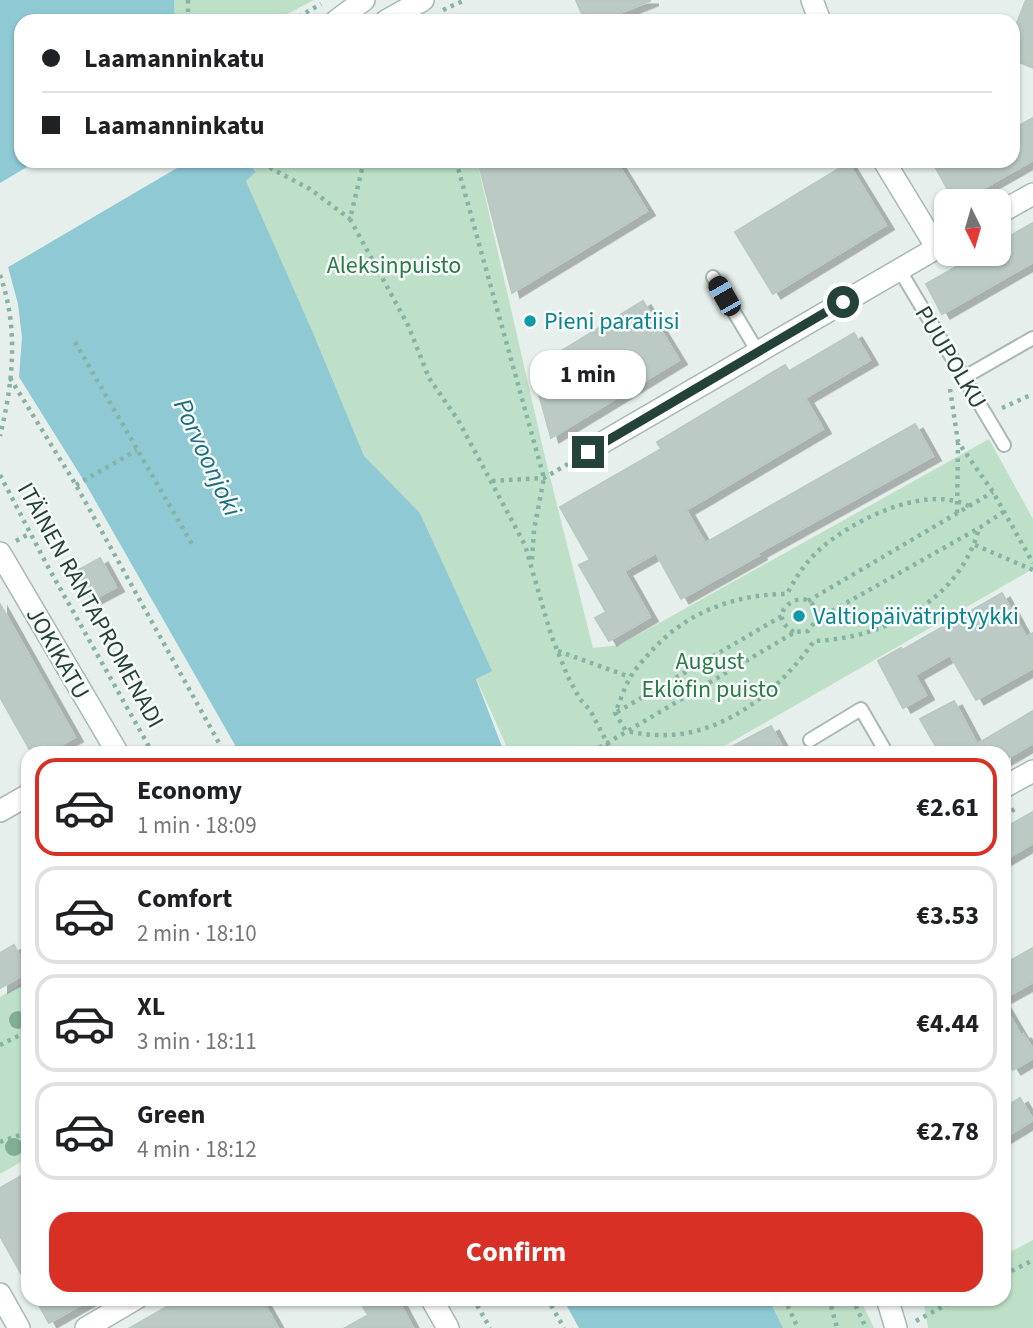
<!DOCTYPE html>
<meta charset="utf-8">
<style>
:root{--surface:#fff;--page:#f6f6f6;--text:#202124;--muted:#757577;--line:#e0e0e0;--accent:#d93025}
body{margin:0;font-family:"Source Sans 3",sans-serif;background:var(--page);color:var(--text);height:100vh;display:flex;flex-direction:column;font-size:26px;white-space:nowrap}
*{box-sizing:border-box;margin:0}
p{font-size:23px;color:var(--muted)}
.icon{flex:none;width:38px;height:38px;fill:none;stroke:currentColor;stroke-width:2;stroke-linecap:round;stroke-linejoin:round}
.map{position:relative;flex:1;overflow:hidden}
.panel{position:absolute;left:21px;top:746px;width:990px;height:560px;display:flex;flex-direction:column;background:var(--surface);border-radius:21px;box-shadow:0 2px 5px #0004}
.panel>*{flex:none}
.hud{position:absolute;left:14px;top:14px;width:1006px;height:154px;border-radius:21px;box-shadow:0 2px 5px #0004;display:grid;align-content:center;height:154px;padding:0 28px;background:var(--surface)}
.needle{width:46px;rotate:175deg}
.fabs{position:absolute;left:934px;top:189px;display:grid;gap:14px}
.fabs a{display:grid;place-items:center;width:77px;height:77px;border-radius:14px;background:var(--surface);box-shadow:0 2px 5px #0004;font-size:35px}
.end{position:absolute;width:32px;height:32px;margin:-16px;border:9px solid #24423a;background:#fff;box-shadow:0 0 0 4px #fff}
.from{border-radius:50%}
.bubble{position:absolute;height:49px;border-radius:21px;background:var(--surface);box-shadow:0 2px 5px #0004;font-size:23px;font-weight:700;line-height:49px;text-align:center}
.car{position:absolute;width:21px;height:42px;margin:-21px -10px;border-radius:9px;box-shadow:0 0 5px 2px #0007;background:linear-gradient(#222 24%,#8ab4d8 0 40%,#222 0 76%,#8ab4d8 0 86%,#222 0)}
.hud b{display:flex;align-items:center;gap:24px;height:66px;font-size:26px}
.hud b+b{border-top:2px solid var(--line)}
.hud i{width:18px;height:18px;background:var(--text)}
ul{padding:12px 0 0;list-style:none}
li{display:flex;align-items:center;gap:21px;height:98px;margin:0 14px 10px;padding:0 14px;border:4px solid var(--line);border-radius:21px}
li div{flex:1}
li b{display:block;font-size:26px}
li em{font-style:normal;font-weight:700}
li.active{border-color:var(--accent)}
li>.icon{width:63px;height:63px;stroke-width:1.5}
.cta{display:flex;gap:14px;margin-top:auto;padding:14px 28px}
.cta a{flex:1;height:80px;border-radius:21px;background:var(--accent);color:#fff;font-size:28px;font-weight:700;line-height:80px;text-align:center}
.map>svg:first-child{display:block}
</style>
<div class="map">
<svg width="1033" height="1328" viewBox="0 0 1033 1328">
<defs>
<filter id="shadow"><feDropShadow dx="8" dy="4.5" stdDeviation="0" flood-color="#0004"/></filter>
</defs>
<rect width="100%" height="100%" fill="#e6efeb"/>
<path fill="#bfe0c8" d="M174,0H314L274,21H175Z
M246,161H477L544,453L593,648L620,645L989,439L1033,519V569L714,752H509L476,678L491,670L420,513L364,457L246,181L256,172Z
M28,980V1158L0,1174V997Z
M1033,1240V1328H928L923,1299L1004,1298L1005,1255Z
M769,1299H860L874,1328H783Z"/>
<path fill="#8ec9d4" d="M0,0H174L175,21H21V161H246L256,172L246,181L313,333L364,456L420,513L492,671L476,679L504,752H239L84,481L19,377L22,338L18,304L8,267L0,250Z
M563,1299H769L783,1328H579Z"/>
<path fill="#e6efeb" d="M37,161H189L5,269L0,258V183Z"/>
<path fill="#bbcac4" stroke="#b8c9c2" stroke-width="2" filter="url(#shadow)" d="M576,0H650V1L600,21H585Z
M1026,0H1033V66L1013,58V33Z
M1033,118V160L961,201H954L932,161H1013V129Z
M478,161H616L647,211L512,293Z
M848,163L886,225L773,294L735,232Z
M1033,223V262L942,314L926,284L979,254H999V242Z
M643,301L679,360L551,438L532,369Z
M854,333L870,360L805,398L823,429L686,510L705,543L915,424L933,456L758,553L759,555L681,599L656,553L624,571L650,617L609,641L595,618L606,612L579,565L590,560L560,507L661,449L657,442L785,365L789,371Z
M100,558L116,587L92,600L77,571Z
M1002,593L1026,637L1033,633V668L976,700L950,655L915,675L926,695L903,708L878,661L901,648L902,650Z
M0,604L75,737L48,752H31L0,697Z
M954,701L977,744L1033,711V743L1004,760V752H939L920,719Z
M771,726L785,752H722Z
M1033,812V843L1004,860V828Z
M14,945L28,972L0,988V953Z
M1033,948V982L1004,998V964Z
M1004,1006L1021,1035L1023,1034L1033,1049V1058L1013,1070L1004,1056Z
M1020,1098L1033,1120L1004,1138V1108Z
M28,1172V1286L0,1236V1188Z
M35,1298H93L49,1323Z
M182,1298H261L278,1328H130Z
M358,1298H397L413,1328H345L368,1315Z"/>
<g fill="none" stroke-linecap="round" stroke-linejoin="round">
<g stroke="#a8b8b2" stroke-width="16">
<path id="lane" d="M899,269L1004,445
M713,277L758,352
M963,378L1033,338
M810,740L861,709L886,752"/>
</g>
<g stroke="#a8b8b2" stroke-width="24">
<path id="street" d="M812,0L820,21
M884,161L937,248
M999,213L1033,194
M588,451L947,242
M0,553L117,752
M1004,787L1033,771
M0,811L28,795
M0,1294L19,1328
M431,1298L448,1328
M887,1298L896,1328
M86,1328L137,1298"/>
</g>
<g stroke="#a4bbb3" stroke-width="24">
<path id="secondary" d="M336,21L364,0
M386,21L423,0"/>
</g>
<path stroke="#86b3a5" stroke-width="4.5" stroke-dasharray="3.5 5" stroke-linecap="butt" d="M188,0V21
M443,10L465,0
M291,21L321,4
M264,161L272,169L310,189L350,219
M364,161L350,219L408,325L429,378L458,420L525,545L551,635L568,677L580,699L590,710L612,752
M456,161L544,478L534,530L532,560
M0,275C19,328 13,383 0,436
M75,342L193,546
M10,378L76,485L224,752
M950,389L958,442L993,492L1033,563
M1002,408L1033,394
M0,475L47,565L152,752
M492,481L544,478L573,461
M76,485L137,450
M969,506C925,483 847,522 815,554C803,566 795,579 787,594C733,594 682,614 647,656C641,663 634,670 630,678C624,688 620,702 615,713L626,731C637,733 647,735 658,735C722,738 780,690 814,641C885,638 960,601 979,528
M957,513L958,443
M16,541L31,533
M975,545L1033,570
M808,601L993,492
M794,632C756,611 819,577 816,620
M558,651L630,677
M617,712L782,616
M592,752L795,632L808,631L816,620L979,528L1005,511
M1004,815L1017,808
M0,1045L28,1031
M0,1142L28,1132
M1004,1275L1033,1260
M473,1298L490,1328
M547,1298L564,1328
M784,1298L798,1328
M829,1298L837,1328
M852,1298L866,1328
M916,1321L959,1298"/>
<use href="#lane" stroke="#fff" stroke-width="12"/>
<use href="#street" stroke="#fff" stroke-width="21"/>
<use href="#secondary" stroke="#fff" stroke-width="21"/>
</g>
<g fill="#80af93">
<circle cx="18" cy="1020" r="9"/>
<circle cx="14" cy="1147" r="9"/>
</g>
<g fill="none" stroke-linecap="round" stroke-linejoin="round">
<path stroke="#24423a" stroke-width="9" d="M588,452L843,302"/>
</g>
<g fill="#0f9aa8" stroke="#f7fbf9" stroke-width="2.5">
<circle cx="530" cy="321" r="7"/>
<circle cx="799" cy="616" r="7"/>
</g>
<g text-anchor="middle" stroke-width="5" stroke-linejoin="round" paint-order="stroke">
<g font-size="24" fill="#2d7a4b" stroke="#f7fbf9">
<text x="394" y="273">Aleksinpuisto</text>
<text x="710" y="669">August<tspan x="710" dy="28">Eklöfin puisto</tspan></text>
</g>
<g font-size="24" fill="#0d838f" stroke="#f7fbf9" text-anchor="start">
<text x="544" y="329">Pieni paratiisi</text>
<text x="813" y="624">Valtiopäivätriptyykki</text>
</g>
<g font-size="24" fill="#24423a" stroke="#f7fbf9">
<text transform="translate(951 357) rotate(59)" y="8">PUUPOLKU</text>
<text transform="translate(91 605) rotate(61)" y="8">ITÄINEN RANTAPROMENADI</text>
<text transform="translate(58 653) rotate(60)" y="8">JOKIKATU</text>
</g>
<g font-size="26" font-style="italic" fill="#1c6f80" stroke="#f7fbf9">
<text transform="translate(208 457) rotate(65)" y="9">Porvoonjoki</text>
</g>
</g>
</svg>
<div class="fabs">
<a><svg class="needle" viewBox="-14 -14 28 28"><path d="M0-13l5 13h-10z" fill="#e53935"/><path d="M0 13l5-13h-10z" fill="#757577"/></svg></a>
</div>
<i class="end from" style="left:843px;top:302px"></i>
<i class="end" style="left:588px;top:452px"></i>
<div class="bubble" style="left:530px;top:350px;width:116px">1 min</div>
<i class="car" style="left:724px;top:296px;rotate:330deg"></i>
<div class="hud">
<b><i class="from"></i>Laamanninkatu</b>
<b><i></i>Laamanninkatu</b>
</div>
<section class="panel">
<ul>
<li class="active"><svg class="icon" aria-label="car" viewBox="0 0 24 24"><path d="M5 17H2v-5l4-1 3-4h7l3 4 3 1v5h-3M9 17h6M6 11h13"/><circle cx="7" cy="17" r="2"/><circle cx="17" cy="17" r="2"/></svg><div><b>Economy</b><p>1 min · 18:09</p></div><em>€2.61</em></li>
<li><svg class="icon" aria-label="car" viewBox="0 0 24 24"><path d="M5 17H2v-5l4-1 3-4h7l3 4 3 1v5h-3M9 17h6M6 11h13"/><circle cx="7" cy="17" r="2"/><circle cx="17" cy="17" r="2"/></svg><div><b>Comfort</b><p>2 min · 18:10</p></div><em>€3.53</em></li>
<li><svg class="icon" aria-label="car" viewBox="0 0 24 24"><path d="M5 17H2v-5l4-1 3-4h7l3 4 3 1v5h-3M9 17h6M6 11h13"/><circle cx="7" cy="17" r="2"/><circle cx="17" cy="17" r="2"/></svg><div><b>XL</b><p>3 min · 18:11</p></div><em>€4.44</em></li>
<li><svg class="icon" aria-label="car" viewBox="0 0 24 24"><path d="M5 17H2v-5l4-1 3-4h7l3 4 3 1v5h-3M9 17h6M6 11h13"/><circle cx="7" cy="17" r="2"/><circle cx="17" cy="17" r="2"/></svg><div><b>Green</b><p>4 min · 18:12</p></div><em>€2.78</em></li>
</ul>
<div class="cta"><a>Confirm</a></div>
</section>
</div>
